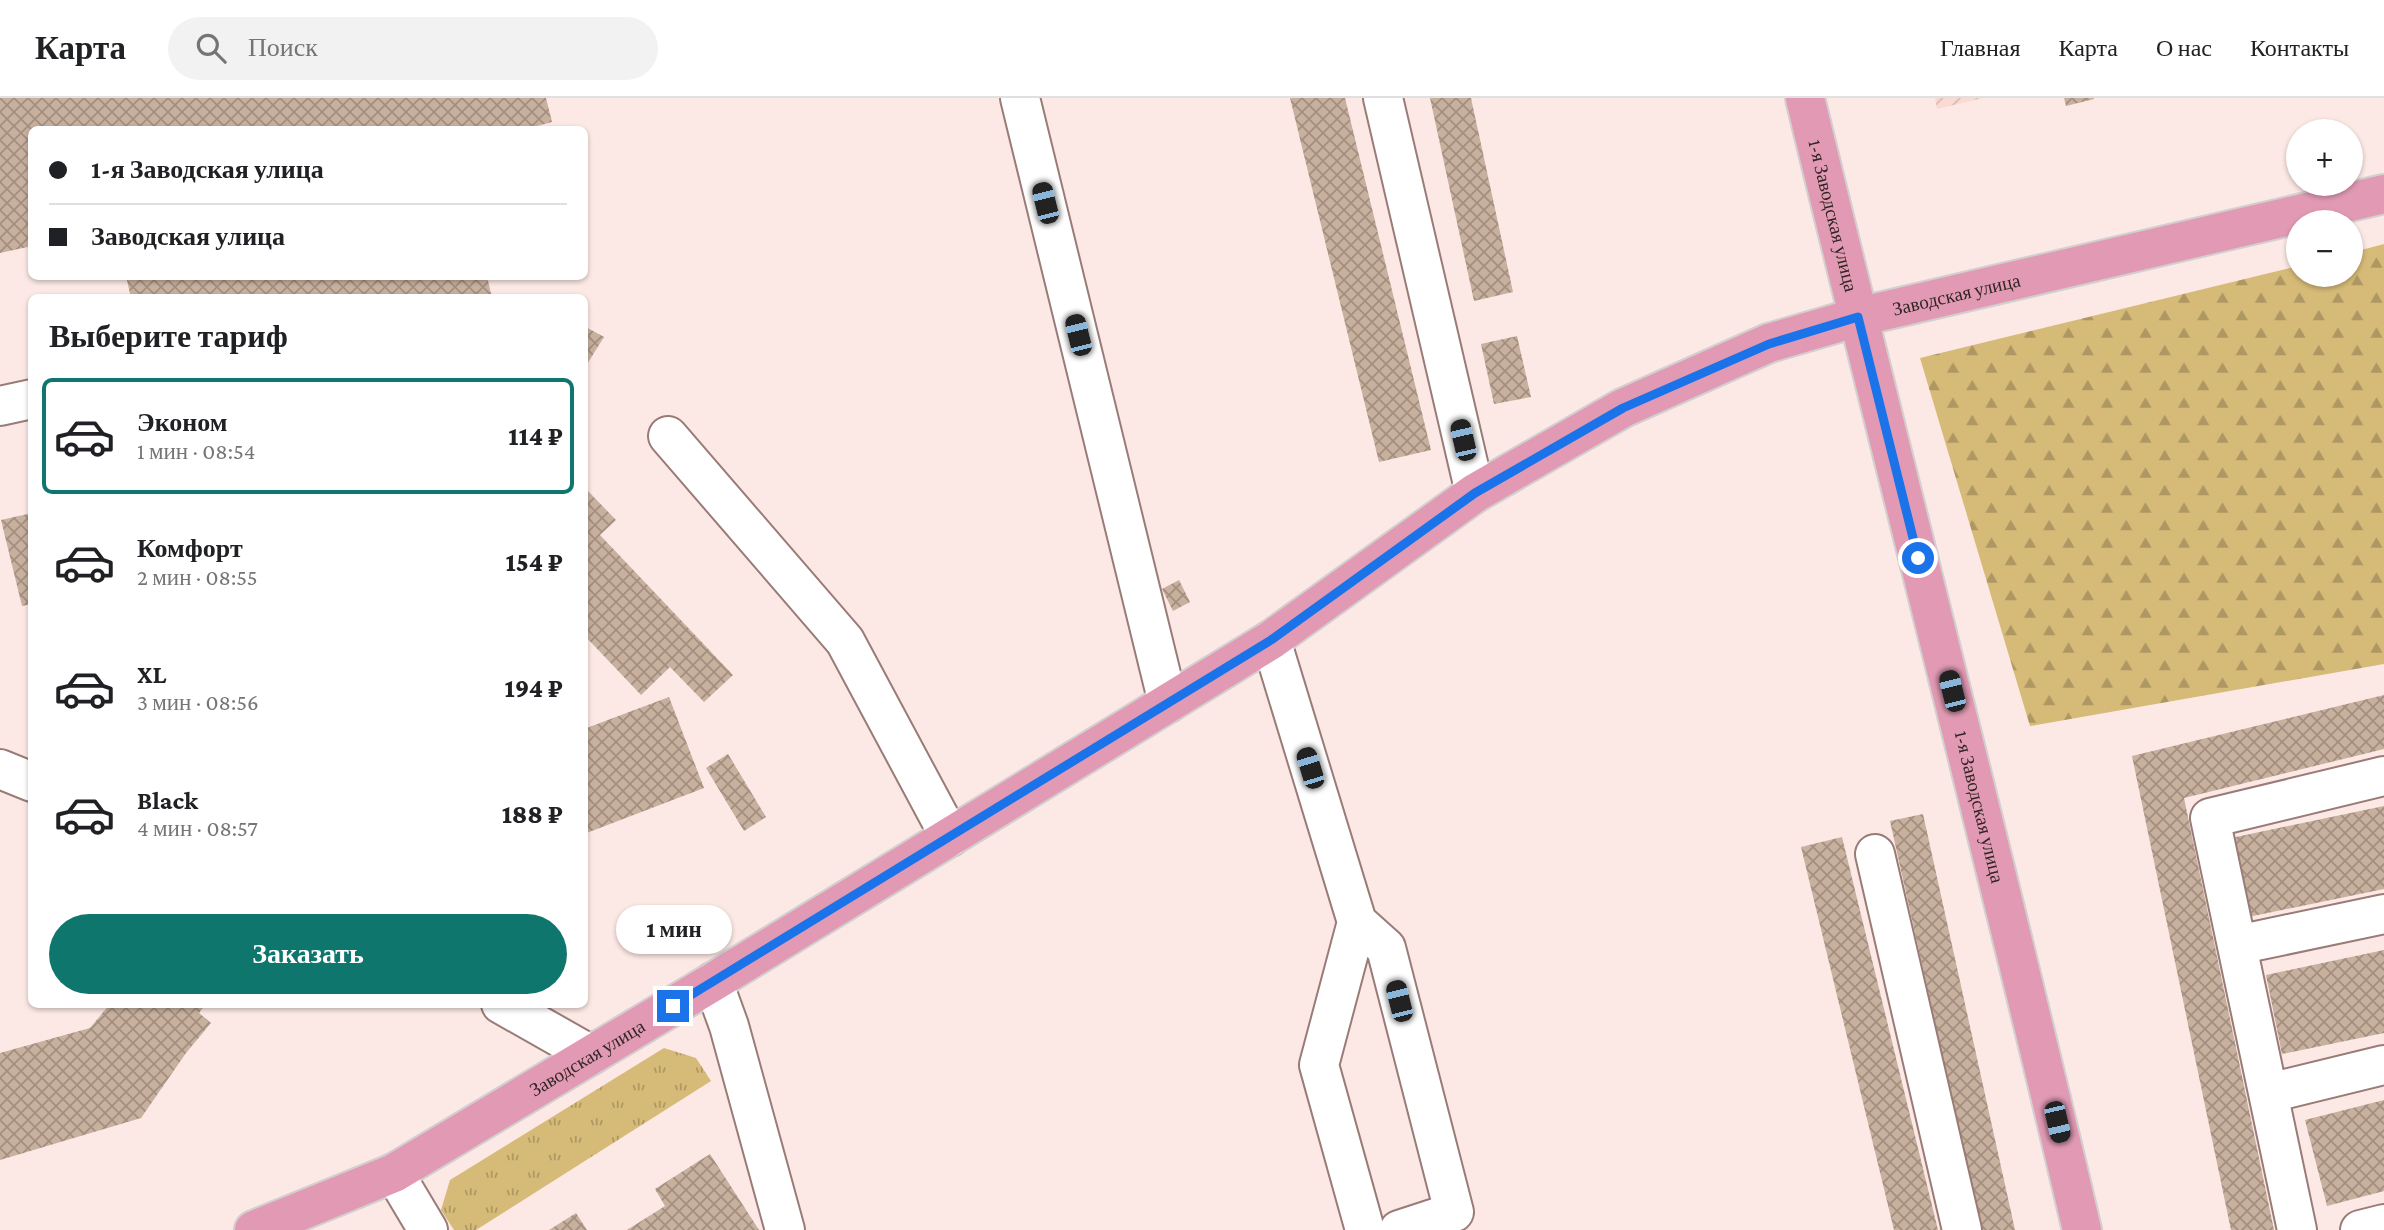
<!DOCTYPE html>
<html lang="ru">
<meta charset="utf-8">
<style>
:root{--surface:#fff;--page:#f2f2f2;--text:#202124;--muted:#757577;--line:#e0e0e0;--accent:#0f766e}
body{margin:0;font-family:"Crimson Pro",serif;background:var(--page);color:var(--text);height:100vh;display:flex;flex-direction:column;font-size:26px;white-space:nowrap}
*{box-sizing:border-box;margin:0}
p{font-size:23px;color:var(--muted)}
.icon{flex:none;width:38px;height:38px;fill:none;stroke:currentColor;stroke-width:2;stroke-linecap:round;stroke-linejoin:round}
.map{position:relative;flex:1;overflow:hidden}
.sheet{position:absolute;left:28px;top:196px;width:560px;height:714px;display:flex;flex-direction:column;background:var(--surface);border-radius:10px;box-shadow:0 2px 5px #0004}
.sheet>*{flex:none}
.banner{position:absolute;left:28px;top:28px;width:560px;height:154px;border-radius:10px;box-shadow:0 2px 5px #0004;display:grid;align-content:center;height:154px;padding:0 21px;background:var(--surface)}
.tools{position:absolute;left:2286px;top:21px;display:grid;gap:14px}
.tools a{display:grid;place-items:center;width:77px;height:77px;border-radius:50%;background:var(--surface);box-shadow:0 2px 5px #0004;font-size:35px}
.end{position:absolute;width:32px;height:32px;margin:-16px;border:9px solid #1a73e8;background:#fff;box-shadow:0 0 0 4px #fff}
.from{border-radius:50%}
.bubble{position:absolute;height:49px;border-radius:24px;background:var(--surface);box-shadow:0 2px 5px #0004;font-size:23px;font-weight:800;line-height:49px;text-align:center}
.car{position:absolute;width:21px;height:42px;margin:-21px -10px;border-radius:9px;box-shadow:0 0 5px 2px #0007;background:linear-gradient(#222 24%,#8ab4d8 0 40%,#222 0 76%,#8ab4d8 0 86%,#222 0)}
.banner b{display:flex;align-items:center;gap:24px;height:66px;font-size:26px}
.banner b+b{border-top:2px solid var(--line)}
.banner i{width:18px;height:18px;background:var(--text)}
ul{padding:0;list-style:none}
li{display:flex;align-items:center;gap:21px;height:116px;margin:0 14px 10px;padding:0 7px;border:4px solid transparent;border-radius:10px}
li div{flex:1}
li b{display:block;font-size:26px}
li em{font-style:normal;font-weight:800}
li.selected{border-color:var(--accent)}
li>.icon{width:63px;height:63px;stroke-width:1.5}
h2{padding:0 21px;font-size:32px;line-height:84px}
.cta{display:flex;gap:14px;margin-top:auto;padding:14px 21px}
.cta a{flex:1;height:80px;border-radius:42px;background:var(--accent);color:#fff;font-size:28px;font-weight:800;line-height:80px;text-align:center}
header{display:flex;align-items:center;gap:42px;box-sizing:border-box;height:98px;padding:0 35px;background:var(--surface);border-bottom:2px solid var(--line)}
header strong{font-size:33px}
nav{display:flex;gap:38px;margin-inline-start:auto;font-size:24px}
.search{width:490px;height:63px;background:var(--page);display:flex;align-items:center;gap:18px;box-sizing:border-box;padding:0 24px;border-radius:38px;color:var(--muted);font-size:26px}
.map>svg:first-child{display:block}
</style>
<header>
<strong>Карта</strong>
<div class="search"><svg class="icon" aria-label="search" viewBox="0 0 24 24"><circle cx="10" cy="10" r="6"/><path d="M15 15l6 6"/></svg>Поиск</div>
<nav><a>Главная</a><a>Карта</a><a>О нас</a><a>Контакты</a></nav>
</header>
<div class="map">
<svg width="2384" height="1132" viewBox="0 0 2384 1132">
<defs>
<pattern id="industrial-furrows" width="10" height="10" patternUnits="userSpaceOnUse" patternTransform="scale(1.75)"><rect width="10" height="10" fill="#fbdad4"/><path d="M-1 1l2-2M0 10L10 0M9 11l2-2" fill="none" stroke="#d8bbb6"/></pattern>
<pattern id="grass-tufts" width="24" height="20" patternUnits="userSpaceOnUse" patternTransform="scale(1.75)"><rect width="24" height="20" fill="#d6ba78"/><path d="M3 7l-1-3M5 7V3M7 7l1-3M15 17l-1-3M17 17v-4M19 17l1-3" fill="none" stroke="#ae9762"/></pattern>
<pattern id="forest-firs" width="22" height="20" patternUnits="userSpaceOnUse" patternTransform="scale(1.75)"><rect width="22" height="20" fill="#d6ba78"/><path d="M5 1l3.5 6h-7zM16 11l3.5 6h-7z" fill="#ae9762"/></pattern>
<pattern id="building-cross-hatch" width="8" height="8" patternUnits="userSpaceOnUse" patternTransform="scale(1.75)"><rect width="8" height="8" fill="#c8b09e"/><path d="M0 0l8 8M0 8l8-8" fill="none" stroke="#a38f80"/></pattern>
</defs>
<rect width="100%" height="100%" fill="#fce8e4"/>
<path fill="url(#industrial-furrows)" d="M1935,0H1983L1937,11Z"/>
<path fill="url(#grass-tufts)" d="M664,950L696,960L711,983L476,1132H454L441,1112L450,1082Z"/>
<path fill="url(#forest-firs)" d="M2384,146V566L2030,628L1920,260L2298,168V177H2350V155Z"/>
<path fill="url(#building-cross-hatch)" d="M0,0H546L552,24L522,32H32V148L0,155Z
M1290,0H1345L1431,352L1379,364Z
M1430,0H1471L1513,194L1474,203Z
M2064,0H2094V1L2066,8Z
M126,178H487L492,200H131Z
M584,228L604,239L584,271Z
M1517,238L1531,299L1494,306L1481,246Z
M584,389L616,422L600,437L733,577L704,604L670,569L641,597L584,537Z
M32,415V506L22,508L1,422Z
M1179,482L1190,504L1173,513L1162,491Z
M2384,597V651L2184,700L2274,1132H2231L2132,658Z
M669,599L704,690L584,736V631Z
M728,656L766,719L744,733L706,670Z
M2384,708V791L2248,819L2231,740Z
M1923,716L2015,1132H1981L1890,723Z
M1842,739L1938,1132H1894L1801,749Z
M2384,852V935L2282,956L2266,877Z
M110,906H206L199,915L211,925L186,955L141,1020L0,1062V955L90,930Z
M2384,1002V1093L2327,1108L2305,1022Z
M710,1056L759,1132H627L665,1108L655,1091Z
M576,1115L587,1132H549Z"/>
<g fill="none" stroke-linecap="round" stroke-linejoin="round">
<g stroke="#997b77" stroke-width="42">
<path id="minor" d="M1020,0L1168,605
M1383,0L1475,395
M0,308L32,301
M668,338L845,543L950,739
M1271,542L1357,824L1319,967L1365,1132
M0,671L32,684
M1875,756L1962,1132
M1357,824L1386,850L1454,1114L1399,1132
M2237,847L2384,816
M713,884L729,928L785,1132
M501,906L591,957
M2269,995L2384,967
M394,1075L428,1132
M2297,1132L2210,720L2384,678
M2360,1132L2384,1126"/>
</g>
<g stroke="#d2cfcf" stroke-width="42">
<g id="major">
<path id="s1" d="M1805,0C1896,378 1994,754 2082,1132"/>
<path id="s2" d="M254,1132L394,1075L713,884L1271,542L1475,395L1623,310L1769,245L1858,219L2384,96"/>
</g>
</g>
<use href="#minor" stroke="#fff" stroke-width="38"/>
<use href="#major" stroke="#e29ab4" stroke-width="38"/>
</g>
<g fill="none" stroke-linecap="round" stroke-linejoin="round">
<path stroke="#1a73e8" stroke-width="9" d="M673,908L1271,542L1475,395L1623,310L1769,246L1858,219L1918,460"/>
</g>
<g text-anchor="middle" stroke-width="6" stroke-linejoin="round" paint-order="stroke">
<g font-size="19" fill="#312523" stroke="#fce8e4">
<text dy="7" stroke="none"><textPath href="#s1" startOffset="121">1-я Заводская улица</textPath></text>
<text dy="7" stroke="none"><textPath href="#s2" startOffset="1953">Заводская улица</textPath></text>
<text dy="7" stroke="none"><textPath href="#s1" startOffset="730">1-я Заводская улица</textPath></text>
<text dy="7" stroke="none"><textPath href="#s2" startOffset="376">Заводская улица</textPath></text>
</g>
</g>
</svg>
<div class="tools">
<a>+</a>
<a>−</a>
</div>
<i class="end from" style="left:1918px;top:460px"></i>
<i class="end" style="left:673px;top:908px"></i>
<div class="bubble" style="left:616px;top:807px;width:116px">1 мин</div>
<i class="car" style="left:1045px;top:105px;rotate:346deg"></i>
<i class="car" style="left:1078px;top:237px;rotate:346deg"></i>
<i class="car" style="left:1463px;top:342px;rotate:347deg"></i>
<i class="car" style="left:1952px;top:593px;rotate:346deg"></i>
<i class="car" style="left:1310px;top:670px;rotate:343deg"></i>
<i class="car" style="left:1399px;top:903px;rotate:346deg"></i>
<i class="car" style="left:2057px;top:1024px;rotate:167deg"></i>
<div class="banner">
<b><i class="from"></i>1-я Заводская улица</b>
<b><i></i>Заводская улица</b>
</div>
<section class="sheet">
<h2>Выберите тариф</h2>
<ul>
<li class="selected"><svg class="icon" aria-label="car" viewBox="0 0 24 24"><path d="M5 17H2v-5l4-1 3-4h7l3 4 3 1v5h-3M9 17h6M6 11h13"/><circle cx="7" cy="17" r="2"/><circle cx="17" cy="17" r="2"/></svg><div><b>Эконом</b><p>1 мин · 08:54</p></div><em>114 ₽</em></li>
<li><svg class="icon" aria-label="car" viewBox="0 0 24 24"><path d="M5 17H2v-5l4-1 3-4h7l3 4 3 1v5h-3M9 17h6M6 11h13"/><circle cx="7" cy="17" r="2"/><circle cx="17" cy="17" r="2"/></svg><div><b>Комфорт</b><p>2 мин · 08:55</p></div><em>154 ₽</em></li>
<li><svg class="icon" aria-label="car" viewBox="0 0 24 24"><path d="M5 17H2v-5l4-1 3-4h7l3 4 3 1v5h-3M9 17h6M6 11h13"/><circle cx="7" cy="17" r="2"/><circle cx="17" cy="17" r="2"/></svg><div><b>XL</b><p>3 мин · 08:56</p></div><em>194 ₽</em></li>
<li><svg class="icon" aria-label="car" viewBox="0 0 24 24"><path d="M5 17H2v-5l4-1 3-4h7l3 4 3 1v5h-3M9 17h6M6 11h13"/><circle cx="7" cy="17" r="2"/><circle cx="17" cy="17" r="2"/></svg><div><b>Black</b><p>4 мин · 08:57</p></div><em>188 ₽</em></li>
</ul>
<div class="cta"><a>Заказать</a></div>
</section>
</div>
